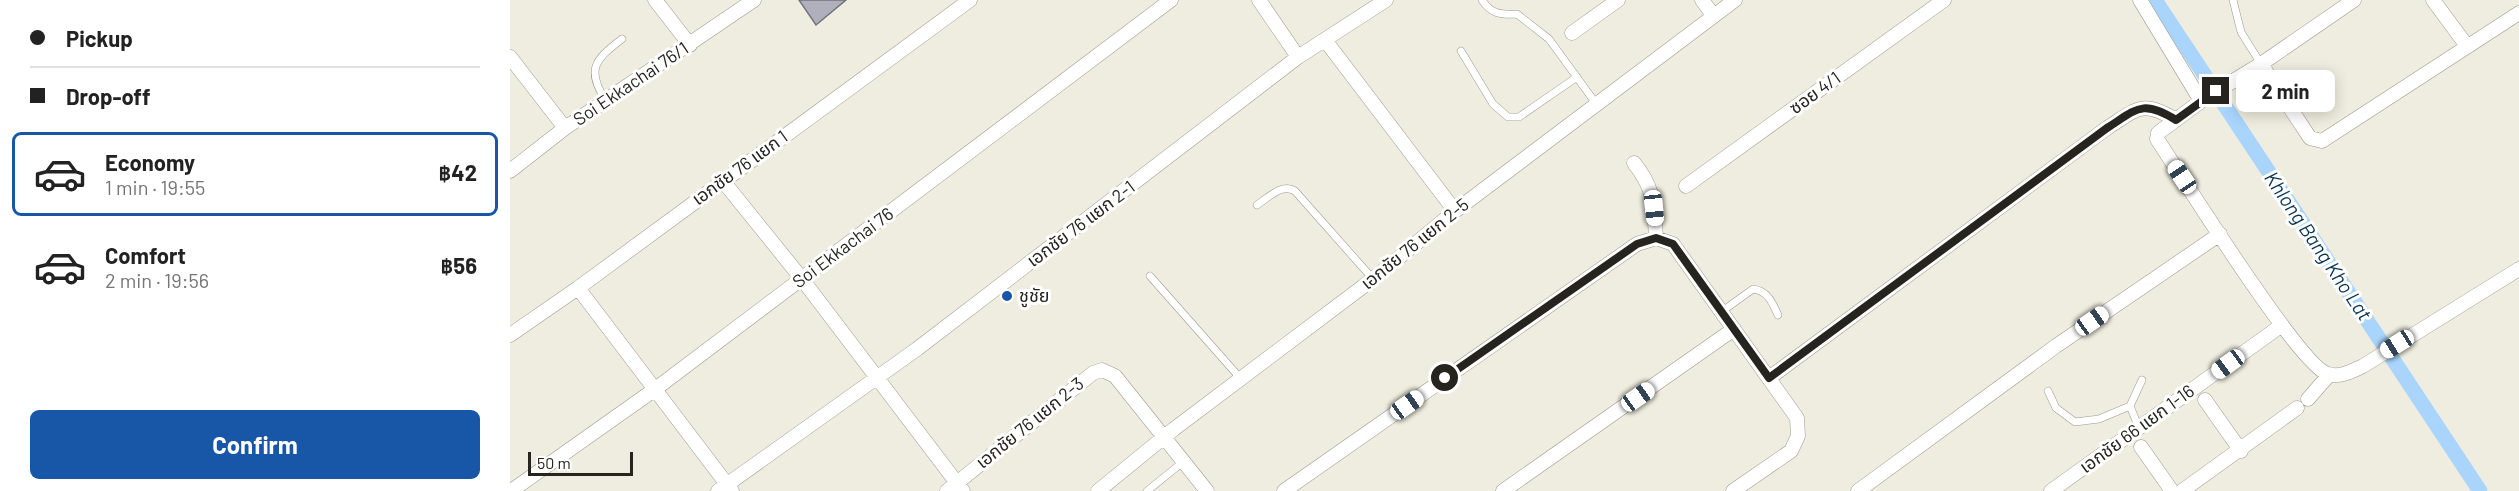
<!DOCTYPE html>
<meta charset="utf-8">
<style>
:root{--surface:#fff;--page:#f2f2f2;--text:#222;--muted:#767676;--line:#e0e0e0;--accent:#1857a8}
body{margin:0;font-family:Barlow,"Noto Sans Thai",sans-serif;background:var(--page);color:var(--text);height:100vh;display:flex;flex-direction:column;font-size:22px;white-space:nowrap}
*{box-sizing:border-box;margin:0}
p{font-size:20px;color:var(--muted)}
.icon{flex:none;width:33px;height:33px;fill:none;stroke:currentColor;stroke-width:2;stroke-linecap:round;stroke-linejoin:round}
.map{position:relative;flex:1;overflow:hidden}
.sheet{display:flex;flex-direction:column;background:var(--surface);width:510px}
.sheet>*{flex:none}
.banner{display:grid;align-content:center;height:132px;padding:0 30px;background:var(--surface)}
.scale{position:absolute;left:18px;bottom:15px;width:105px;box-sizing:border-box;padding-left:6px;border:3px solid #25241f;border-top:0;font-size:16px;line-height:21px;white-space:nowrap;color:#25241f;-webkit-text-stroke:4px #fff;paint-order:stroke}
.end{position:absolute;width:27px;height:27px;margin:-14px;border:8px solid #25241f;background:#fff;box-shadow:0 0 0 3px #fff}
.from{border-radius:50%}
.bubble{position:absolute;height:42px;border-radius:9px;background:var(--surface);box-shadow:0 3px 15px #0003;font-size:20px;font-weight:700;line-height:42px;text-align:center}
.car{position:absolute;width:18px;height:36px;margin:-18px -9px;border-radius:8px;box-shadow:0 0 4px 2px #0007;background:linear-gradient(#fff 24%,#345 0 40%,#fff 0 76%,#345 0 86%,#fff 0)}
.banner b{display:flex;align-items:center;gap:21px;height:57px;font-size:22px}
.banner b+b{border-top:2px solid var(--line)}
.banner i{width:15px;height:15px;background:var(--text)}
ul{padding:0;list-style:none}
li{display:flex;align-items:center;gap:18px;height:84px;margin:0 12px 9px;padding:0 18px;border:3px solid transparent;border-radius:9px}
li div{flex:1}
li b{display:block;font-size:22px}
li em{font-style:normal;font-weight:700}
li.current{border-color:var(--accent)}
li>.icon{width:54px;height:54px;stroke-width:1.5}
.cta{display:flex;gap:12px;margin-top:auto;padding:12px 30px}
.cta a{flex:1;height:69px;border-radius:9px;background:var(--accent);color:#fff;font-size:24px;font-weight:700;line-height:69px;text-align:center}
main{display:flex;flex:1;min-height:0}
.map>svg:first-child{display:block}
</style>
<main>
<section class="sheet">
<div class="banner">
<b><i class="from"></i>Pickup</b>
<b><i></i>Drop-off</b>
</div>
<ul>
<li class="current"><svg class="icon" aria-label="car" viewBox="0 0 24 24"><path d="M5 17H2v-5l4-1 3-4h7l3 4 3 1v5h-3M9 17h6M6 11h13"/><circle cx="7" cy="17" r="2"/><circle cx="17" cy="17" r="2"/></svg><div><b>Economy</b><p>1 min · 19:55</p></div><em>฿42</em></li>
<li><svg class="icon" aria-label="car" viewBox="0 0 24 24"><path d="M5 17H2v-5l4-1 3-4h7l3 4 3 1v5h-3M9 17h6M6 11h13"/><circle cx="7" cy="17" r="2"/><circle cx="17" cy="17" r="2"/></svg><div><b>Comfort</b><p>2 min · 19:56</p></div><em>฿56</em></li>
</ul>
<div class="cta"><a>Confirm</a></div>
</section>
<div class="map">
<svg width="2009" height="491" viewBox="0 0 2009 491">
<rect width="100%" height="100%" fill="#efeddf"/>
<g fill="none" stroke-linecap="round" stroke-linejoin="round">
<path stroke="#a9d4fc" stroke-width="15" d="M1645,0L1970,491"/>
</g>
<path fill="#b0afbc" stroke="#72717d" stroke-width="1.5" d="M289,0H336L306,25Z"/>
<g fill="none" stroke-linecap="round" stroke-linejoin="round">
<g stroke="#9c9a8d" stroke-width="8">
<path id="lane" d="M972,0C981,14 991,15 1007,14L1039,39L1087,105
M1723,0L1731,32L1751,64
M951,51L983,104L998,117H1009L1067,77
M96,101C76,70 84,60 112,39
M747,205C759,197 772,183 785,191L863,279
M640,276L731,379
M1211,312L1243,289C1258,291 1262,302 1268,315
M1538,391L1546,408L1565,422L1589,419L1620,406
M1629,428L1620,406L1632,380
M637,491L673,462"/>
</g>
<g stroke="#9c9a8d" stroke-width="15">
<path id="street" d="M145,0L180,45
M749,0L788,57
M1192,0L1203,15
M1630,0L1691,101
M1844,0L1751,64L1694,99L1648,133L1647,139C1671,175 1790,367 1818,374C1830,378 1842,371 1853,366L2009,269
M1923,0L1957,46
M1062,33L1108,0
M815,40L945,211
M0,57L55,128
M1751,64L1800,138L1812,141L2009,13
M1124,163C1145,189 1144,206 1146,238
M0,171L55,128L244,0
M213,181L292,279L453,491
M1176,186L1434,0
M68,288L222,491
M0,335L68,288L460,0
M1259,378L1597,128C1627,109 1632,99 1666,120
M1798,399L1819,375
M1695,400L1731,451
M1631,447L1662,491
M1,491L144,390L661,0
M208,491L407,349L788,57L876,0
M437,491L583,373L592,370L605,376L697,491
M588,491L664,429L863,279L945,211L1225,0
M774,491L1127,244L1146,238L1163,244L1287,418L1288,436L1281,451L1223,491
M993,491L1224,329
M1348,491L1546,346L1710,234
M1541,491L1772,325
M1672,491L1787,408"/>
</g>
<use href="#lane" stroke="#fff" stroke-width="7"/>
<use href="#street" stroke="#fff" stroke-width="14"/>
</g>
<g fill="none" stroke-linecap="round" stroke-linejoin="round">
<path stroke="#25241f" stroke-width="8" d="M935,378L1127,244L1146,238L1163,244L1259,378L1597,128C1627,109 1632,99 1666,120L1706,91"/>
</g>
<circle fill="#1857a8" stroke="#fff" stroke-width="2" cx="497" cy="296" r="6"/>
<g text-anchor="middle" stroke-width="6" stroke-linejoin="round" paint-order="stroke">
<g font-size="18" fill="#25241f" stroke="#fff">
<text transform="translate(121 84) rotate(-34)" y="6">Soi Ekkachai 76/1</text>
<text transform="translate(1305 93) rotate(-36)" y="6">ซอย 4/1</text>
<text transform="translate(230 168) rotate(-36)" y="6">เอกชัย 76 แยก 1</text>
<text transform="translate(571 224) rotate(-37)" y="6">เอกชัย 76 แยก 2-1</text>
<text transform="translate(905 244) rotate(-39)" y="6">เอกชัย 76 แยก 2-5</text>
<text transform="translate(333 248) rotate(-37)" y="6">Soi Ekkachai 76</text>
<text transform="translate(520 423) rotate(-39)" y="6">เอกชัย 76 แยก 2-3</text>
<text transform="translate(1627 429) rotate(-36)" y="6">เอกชัย 66 แยก 1-16</text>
</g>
<g font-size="18" fill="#25241f" stroke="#fff" text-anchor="start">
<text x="509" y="302">ชูชัย</text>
</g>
<g font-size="20" font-style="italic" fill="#093352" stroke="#fff">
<text transform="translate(1808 246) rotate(56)" y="7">Khlong Bang Kho Lat</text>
</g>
</g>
</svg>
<div class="scale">50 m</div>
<i class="end from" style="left:935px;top:378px"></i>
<i class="end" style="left:1706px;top:91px"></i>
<div class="bubble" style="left:1726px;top:70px;width:99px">2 min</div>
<i class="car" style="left:1672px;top:177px;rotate:326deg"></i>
<i class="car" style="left:1144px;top:208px;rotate:174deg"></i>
<i class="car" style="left:1582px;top:321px;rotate:55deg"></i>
<i class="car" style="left:1887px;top:344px;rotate:238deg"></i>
<i class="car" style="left:1718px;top:364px;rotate:234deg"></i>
<i class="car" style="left:1128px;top:397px;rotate:55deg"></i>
<i class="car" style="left:897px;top:405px;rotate:55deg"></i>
</div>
</main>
